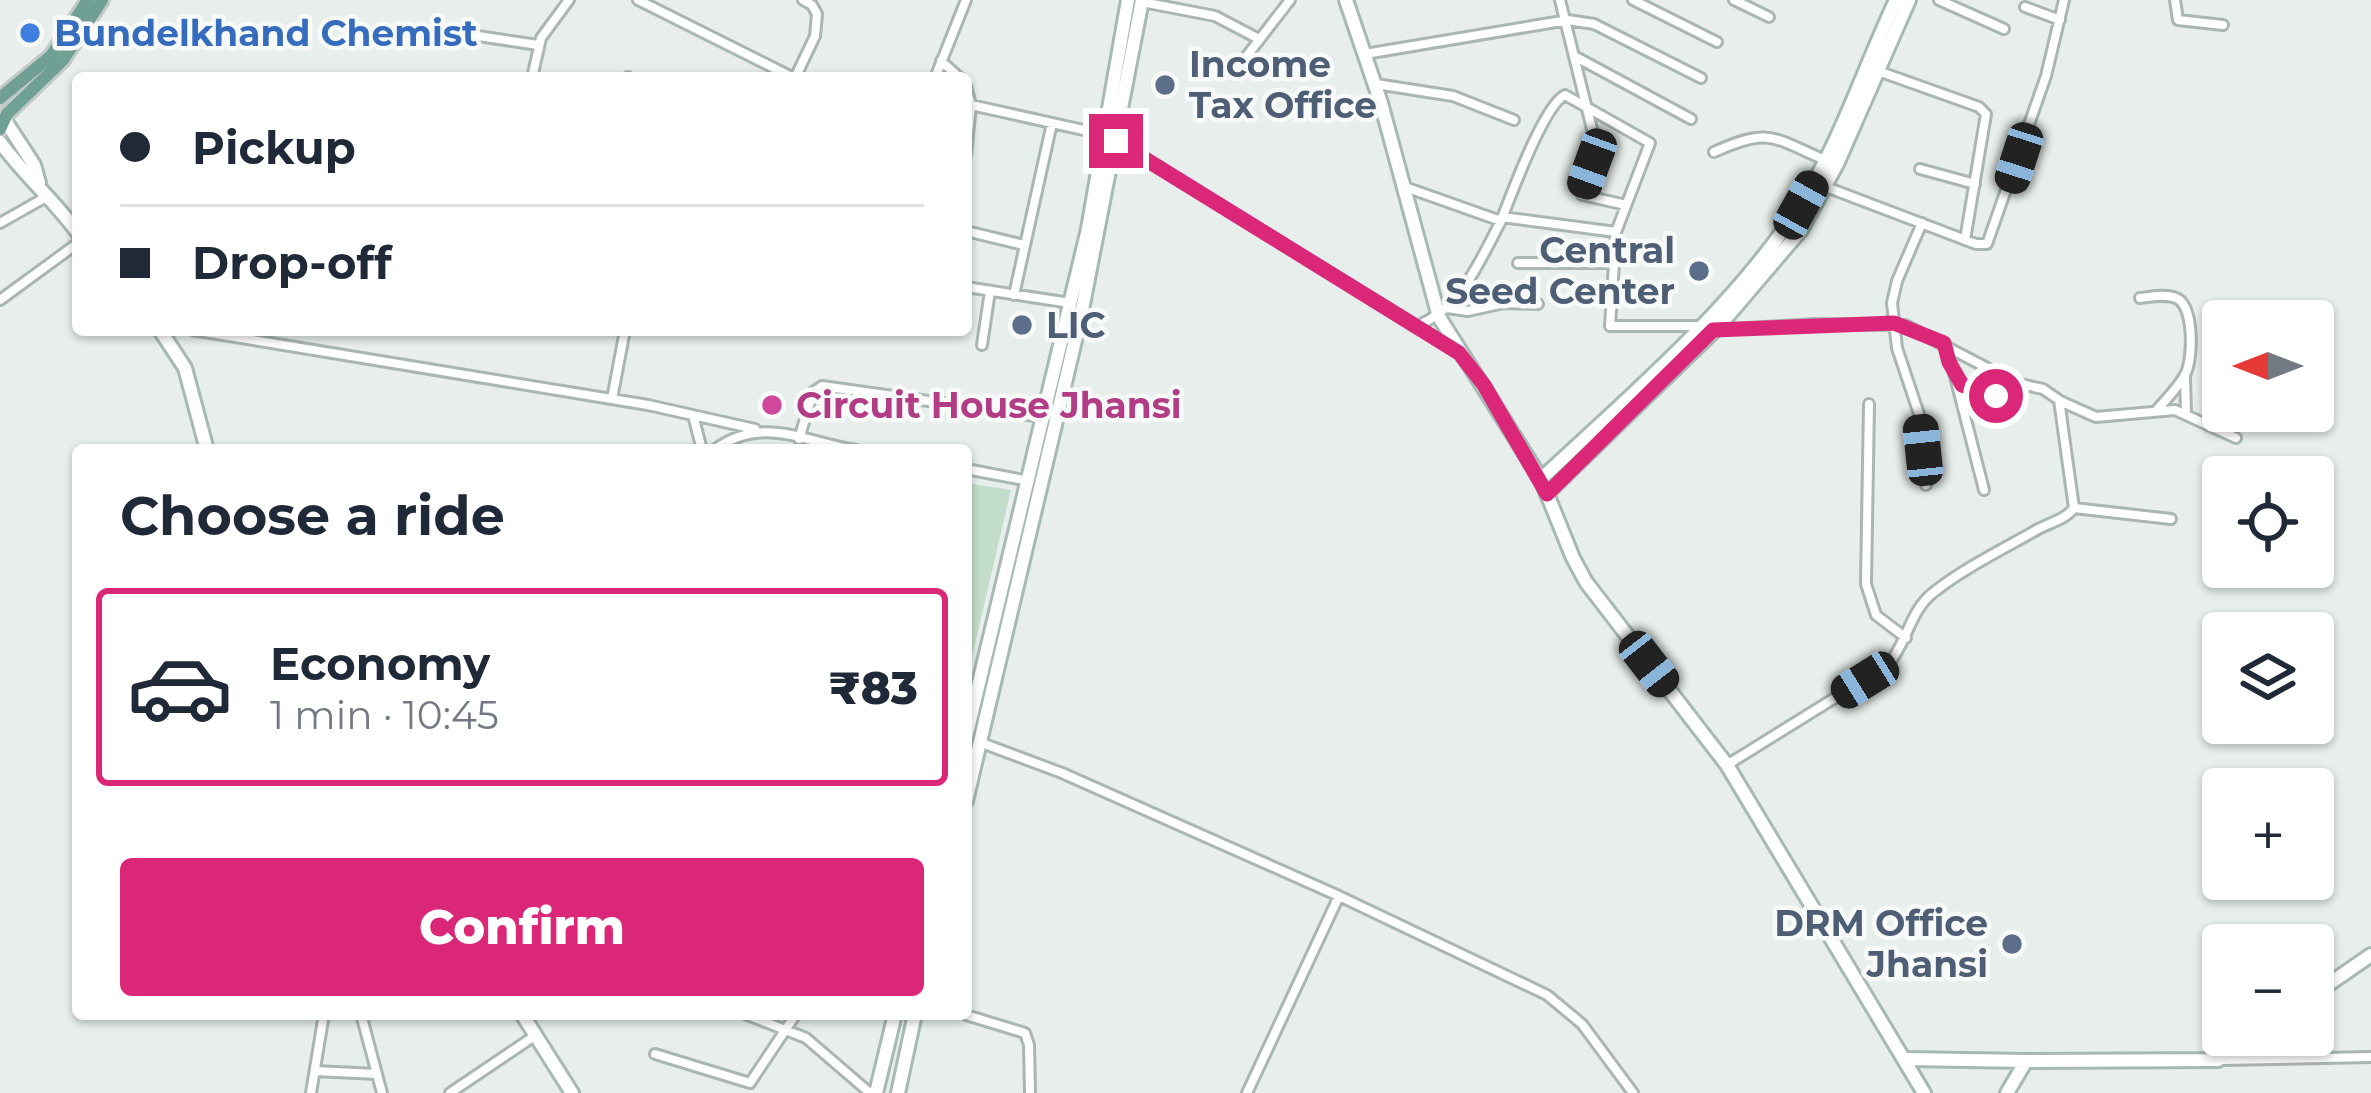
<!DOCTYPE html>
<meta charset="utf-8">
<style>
:root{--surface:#fff;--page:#f6f6f7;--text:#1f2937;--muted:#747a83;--line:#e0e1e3;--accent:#db2777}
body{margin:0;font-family:Montserrat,sans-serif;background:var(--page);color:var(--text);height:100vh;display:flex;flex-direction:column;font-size:45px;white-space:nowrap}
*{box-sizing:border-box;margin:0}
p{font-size:39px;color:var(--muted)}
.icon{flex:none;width:66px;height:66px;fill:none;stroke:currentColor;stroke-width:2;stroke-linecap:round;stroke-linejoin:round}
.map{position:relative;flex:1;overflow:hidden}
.side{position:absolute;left:72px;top:444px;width:900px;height:576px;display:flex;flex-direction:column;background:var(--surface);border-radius:12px;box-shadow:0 3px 9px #0004}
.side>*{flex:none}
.top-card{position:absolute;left:72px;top:72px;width:900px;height:264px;border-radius:12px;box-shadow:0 3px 9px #0004;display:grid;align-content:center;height:264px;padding:0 48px;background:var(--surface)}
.needle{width:78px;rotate:270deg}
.controls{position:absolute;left:2202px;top:300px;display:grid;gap:24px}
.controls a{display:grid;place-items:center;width:132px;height:132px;border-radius:12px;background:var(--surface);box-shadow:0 3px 9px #0004;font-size:60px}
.end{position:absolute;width:54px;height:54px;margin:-27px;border:15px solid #db2777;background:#fff;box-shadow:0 0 0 6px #fff}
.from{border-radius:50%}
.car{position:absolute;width:36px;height:72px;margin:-36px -18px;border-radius:15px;box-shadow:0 0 9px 3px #0007;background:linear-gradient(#222 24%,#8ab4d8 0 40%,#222 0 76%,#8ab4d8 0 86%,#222 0)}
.top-card b{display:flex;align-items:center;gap:42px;height:114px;font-size:45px}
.top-card b+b{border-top:3px solid var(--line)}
.top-card i{width:30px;height:30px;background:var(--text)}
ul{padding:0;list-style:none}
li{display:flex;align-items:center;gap:36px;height:198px;margin:0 24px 18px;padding:0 24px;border:6px solid transparent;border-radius:12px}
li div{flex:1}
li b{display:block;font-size:45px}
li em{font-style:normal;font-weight:800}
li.current{border-color:var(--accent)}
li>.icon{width:108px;height:108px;stroke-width:1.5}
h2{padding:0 48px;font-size:54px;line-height:144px}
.primary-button{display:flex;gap:24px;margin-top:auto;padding:24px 48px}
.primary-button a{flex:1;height:138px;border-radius:12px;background:var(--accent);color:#fff;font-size:48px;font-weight:800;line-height:138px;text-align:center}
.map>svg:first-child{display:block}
</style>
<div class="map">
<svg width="2371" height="1093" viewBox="0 0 2371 1093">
<rect width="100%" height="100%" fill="#e7eeeb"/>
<path fill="#c2ddc9" d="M966,483L1011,490L966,682Z"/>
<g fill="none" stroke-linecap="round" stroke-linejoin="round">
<g stroke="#aab6b2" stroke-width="14">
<path id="street" d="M638,0L794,78
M1560,0L1595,141V153L1582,195L1626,205
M1633,0L1717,42
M1734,0L1769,17
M1939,0L2004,29
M2175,0L2178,20L2223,25
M1142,2L1215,16L1259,39
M2025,7L2060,20
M438,30L538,45
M1365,54L1568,20L1594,24L1701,78
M1576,57L1691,119
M941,61L960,78
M1239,66L1290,0
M1878,71L1979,107L1986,114L1965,240
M532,78L541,38L569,0
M628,78V77
M795,78L815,36L817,14L812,5L803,0
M935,78L966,0
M1376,84L1453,96L1514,120
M966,86L971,105L966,155
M971,105L1106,135L1417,326C1462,307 1479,262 1501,221
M1714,152C1769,127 1772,137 1825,160
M1920,169L1975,184
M1405,187L1501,221C1511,195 1544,105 1565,95L1650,143L1616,232L1610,326H1703
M1826,187L1976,244H1987L2046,76L2064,0
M1502,217L1616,232
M0,223L46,197
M1922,223L1897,281L1892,303L1897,348L1919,414L1926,485
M966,231L1024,245
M1518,263H1613
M966,287L1070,303
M1014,295L1052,123
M2140,298C2151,297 2167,293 2178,299C2194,309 2193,357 2186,373C2179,387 2166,399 2156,411
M0,300L78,243
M1447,308L1468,311L1504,303L1538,304
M1417,326L1457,352
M192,330L648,405L755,429
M1717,330L1814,324L1905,325L2016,383L2043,389L2059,400L2074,508C2064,521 2047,523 2033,532C2001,550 1963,569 1934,592C1910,610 1907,643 1888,665L1727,765
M1944,343C1957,394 1977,403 2025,386
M982,345L990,291
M1954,373L1984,490
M2185,378L2186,413
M612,399L625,330
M2060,401L2096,417L2175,410L2236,438
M1869,404L1866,584L1876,615L1906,638
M693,415L702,450
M799,439L813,392L822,386L1042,417
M714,450C762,415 801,441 856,450
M966,469L1029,481
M2074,508L2171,519
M979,742L1062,773L1339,896L1547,995L1582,1024L1633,1093
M361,1014L382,1093
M745,1014L806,1038L870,1093
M966,1015L1025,1033L1029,1045L1030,1093
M655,1054L750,1083L796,1014
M2223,1060L2371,1057
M315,1071L377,1074
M311,1093L324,1014
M450,1093L536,1035
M1247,1093L1339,896"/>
</g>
<g stroke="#a6b9b2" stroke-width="18">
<path id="secondary" d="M1346,0L1381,103L1439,317L1541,479L1573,558L1586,582L1727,765L1924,1093
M6,122L34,165L39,183
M0,142C24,175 53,199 78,233
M160,330L185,368L207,450
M1541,479C1628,398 1735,307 1799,207C1840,144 1864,68 1896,0
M1547,493L1720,325L1801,230L1837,164L1909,0
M966,737L1088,229L1128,0
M966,801L1081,315L1142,0
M2313,995L2371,955
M522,1014L572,1093
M1907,1059L2026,1061
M876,1093L895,1014
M898,1093L915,1014
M2007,1093L2026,1061L2218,1060L2254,1035"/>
</g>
<g stroke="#c3c9c7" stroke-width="18">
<path id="primary" d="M0,98L51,56L88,0
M0,129L7,114L63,60L102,0"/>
</g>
<use href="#street" stroke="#fff" stroke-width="8"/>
<use href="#secondary" stroke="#fff" stroke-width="12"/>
<use href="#primary" stroke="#709f93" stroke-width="12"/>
</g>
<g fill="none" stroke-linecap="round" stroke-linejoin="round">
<path stroke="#db2777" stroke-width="15" d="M1116,141L1459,353L1484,385L1547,494L1713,330L1894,323L1944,343L1949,362L1962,385L1996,396"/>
</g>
<circle fill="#3f7fe0" stroke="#f7faf9" stroke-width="4.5" cx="30" cy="33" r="12"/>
<g fill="#5c6f8a" stroke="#f7faf9" stroke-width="4.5">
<circle cx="1165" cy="85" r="12"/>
<circle cx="1699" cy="271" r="12"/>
<circle cx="1022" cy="325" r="12"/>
<circle cx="2012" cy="944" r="12"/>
</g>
<circle fill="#d1479c" stroke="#f7faf9" stroke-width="4.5" cx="772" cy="405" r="12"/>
<g text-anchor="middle" stroke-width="9" stroke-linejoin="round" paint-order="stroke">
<g font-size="36" font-weight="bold" fill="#366cbe" stroke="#f7faf9" text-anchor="start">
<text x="54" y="46">Bundelkhand Chemist</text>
</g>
<g font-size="36" font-weight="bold" fill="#4e5e75" stroke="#f7faf9" text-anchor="start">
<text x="1189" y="77">Income<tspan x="1189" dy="41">Tax Office</tspan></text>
<text x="1675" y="263" text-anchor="end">Central<tspan x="1675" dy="41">Seed Center</tspan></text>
<text x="1046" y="338">LIC</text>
<text x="1988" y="936" text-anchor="end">DRM Office<tspan x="1988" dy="41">Jhansi</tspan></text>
</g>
<g font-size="36" font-weight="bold" fill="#b23c85" stroke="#f7faf9" text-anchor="start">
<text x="796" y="418">Circuit House Jhansi</text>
</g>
</g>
</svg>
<div class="controls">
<a><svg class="needle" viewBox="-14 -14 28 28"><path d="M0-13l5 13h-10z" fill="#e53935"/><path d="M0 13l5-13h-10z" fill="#747a83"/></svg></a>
<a><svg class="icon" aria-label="locate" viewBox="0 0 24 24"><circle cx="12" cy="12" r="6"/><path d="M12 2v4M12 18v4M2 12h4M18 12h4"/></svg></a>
<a><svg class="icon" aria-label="layers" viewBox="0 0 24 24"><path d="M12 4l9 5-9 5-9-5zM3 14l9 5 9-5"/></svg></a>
<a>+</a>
<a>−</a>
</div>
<i class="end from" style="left:1996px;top:396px"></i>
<i class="end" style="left:1116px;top:141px"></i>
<i class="car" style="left:2019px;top:158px;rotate:198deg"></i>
<i class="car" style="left:1592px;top:164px;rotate:200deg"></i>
<i class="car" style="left:1801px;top:205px;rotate:29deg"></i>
<i class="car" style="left:1923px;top:450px;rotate:354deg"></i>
<i class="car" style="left:1649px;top:664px;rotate:142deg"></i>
<i class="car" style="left:1865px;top:680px;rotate:238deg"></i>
<div class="top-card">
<b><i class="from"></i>Pickup</b>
<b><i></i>Drop-off</b>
</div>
<section class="side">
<h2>Choose a ride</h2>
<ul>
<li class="current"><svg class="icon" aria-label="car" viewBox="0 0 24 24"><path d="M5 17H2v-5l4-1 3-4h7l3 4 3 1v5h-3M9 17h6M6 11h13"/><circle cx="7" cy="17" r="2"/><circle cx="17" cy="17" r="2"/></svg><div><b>Economy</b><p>1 min · 10:45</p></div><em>₹83</em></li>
</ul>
<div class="primary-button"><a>Confirm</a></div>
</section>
</div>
